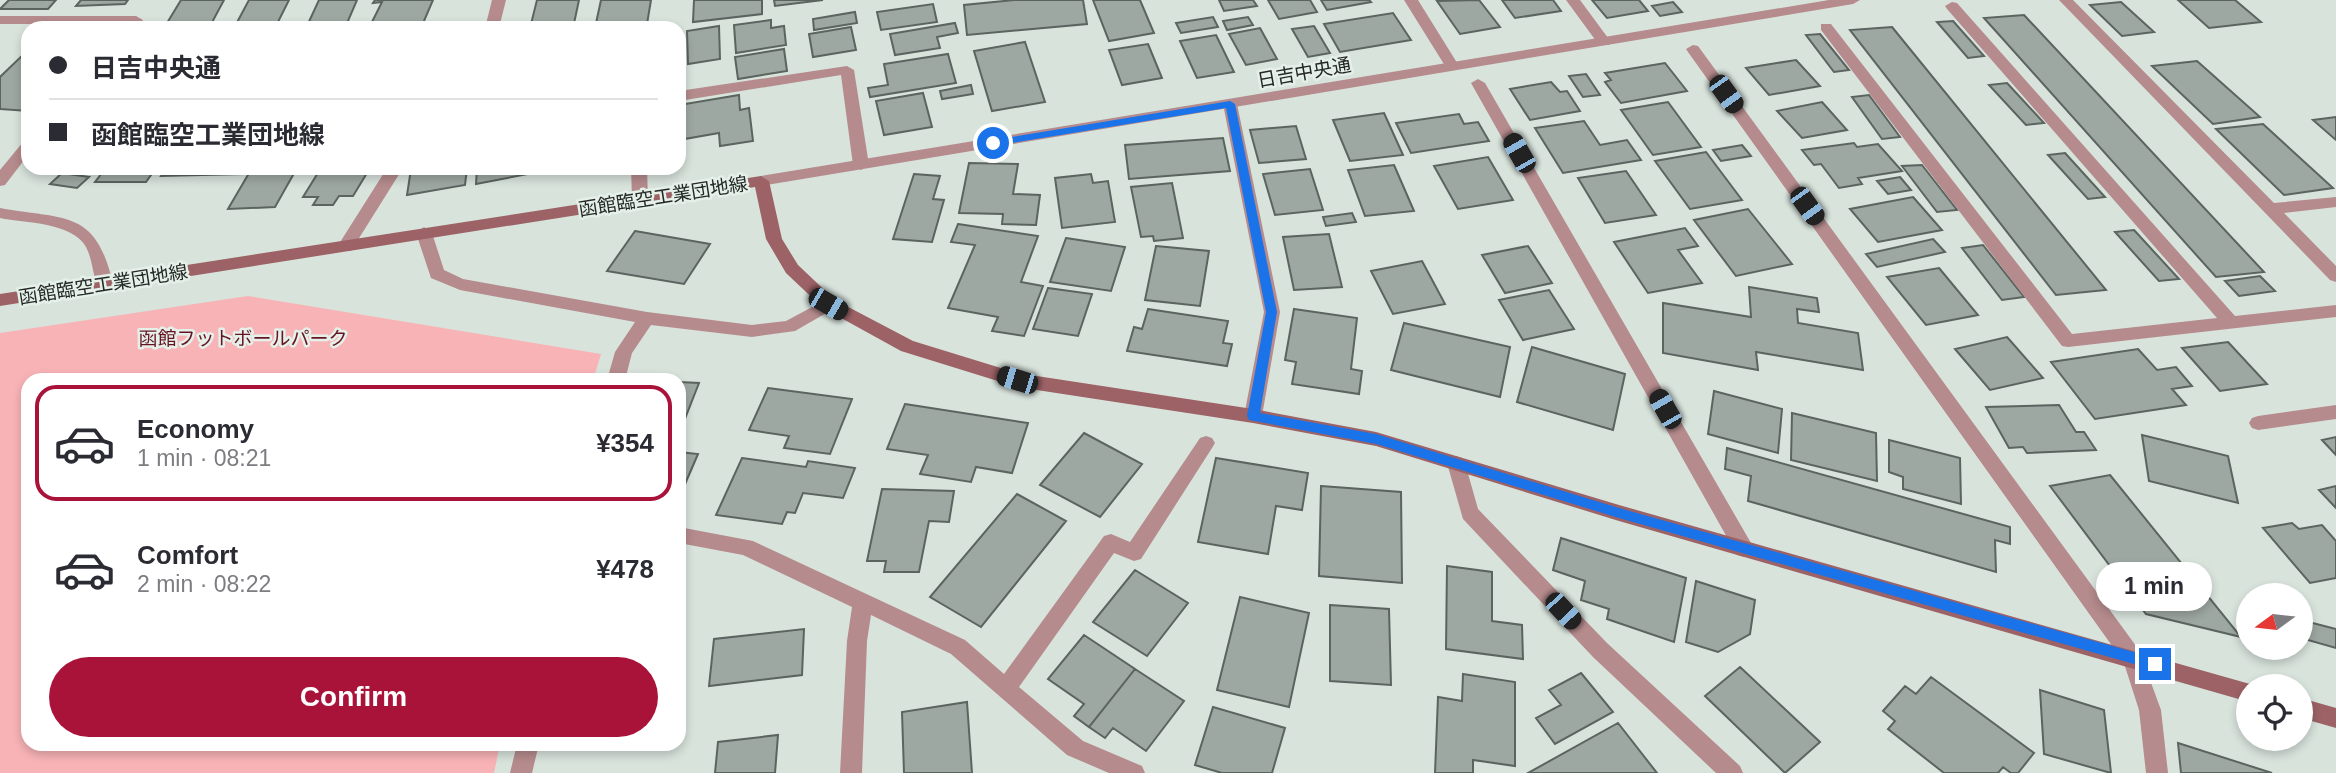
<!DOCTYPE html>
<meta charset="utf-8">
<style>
:root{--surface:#fff;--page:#f7f7f7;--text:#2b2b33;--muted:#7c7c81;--line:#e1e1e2;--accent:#aa1339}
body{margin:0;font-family:Arial,"Noto Sans JP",sans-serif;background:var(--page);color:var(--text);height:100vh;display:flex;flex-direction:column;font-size:26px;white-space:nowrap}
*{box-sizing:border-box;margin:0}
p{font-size:23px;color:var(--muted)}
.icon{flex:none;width:38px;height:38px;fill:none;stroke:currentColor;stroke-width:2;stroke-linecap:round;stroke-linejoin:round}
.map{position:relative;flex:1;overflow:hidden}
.drawer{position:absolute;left:21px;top:373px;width:665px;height:378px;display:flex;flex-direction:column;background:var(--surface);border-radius:21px;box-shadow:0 4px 10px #0003}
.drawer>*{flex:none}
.guide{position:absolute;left:21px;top:21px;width:665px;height:154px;border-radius:21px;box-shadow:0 4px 10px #0003;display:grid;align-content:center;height:154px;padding:0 28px;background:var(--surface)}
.needle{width:46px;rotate:255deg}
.controls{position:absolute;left:2236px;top:583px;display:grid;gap:14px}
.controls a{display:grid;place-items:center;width:77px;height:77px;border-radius:50%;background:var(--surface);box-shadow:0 4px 10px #0003;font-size:35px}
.end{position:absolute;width:32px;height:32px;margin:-16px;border:9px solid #1a73e8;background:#fff;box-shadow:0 0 0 4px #fff}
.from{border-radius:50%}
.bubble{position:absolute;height:49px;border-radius:24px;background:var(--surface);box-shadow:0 4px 10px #0003;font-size:23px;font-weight:600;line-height:49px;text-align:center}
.car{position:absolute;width:21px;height:42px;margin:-21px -10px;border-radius:9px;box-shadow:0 0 5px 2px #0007;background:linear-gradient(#222 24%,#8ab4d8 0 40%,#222 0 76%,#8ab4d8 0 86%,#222 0)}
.guide b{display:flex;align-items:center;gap:24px;height:66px;font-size:26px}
.guide b+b{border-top:2px solid var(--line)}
.guide i{width:18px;height:18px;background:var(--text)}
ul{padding:12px 0 0;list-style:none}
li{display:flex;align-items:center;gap:21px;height:116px;margin:0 14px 10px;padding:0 14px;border:4px solid transparent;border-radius:21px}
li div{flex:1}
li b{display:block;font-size:26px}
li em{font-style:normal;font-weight:600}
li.on{border-color:var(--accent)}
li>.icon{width:63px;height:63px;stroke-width:1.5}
.cta{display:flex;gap:14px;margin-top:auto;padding:14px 28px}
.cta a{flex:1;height:80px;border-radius:42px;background:var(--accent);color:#fff;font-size:28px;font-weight:600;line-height:80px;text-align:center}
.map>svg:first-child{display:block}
</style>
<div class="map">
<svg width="2336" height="773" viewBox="0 0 2336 773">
<rect width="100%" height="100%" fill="#d8e3dc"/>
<path fill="#f8b3b7" d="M248,296L601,354L593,380H28V744H500L494,773H0V333Z"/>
<path fill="#9ea8a2" stroke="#5b645f" stroke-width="2" d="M9,0H56L48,9H0Z
M81,0H128L125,4L76,6Z
M181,0H224L209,28H164Z
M249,0H289L275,28H234Z
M319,0H357L345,28H306Z
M375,0H433L421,28H369L382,2L373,3Z
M537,0H579L573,28H530Z
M601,0H651L647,24L595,28Z
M694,0H762V14L693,22Z
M774,0H823L775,6Z
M1014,0H1083L1087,24L967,35L964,5Z
M1093,0H1140L1154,33L1109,41Z
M1219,0H1253L1257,6L1224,11Z
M1268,0H1310L1317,12L1279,19Z
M1321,0H1369L1371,2L1327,10Z
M1479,0L1500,27L1460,34L1437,1Z
M1502,0H1553L1561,11L1515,18Z
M1592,0H1639L1648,11L1607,18Z
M2178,0H2235L2261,22L2209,28Z
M1673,2L1682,12L1660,16L1652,6Z
M2121,2L2154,32L2122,36L2090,5Z
M933,4L937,22L881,30L877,12Z
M855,12L857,23L814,30L813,19Z
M1393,13L1411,40L1340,52L1324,24Z
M2024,15L2264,272L2216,277L1984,18Z
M1213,17L1218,27L1181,33L1176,23Z
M1248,17L1253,25L1227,30L1223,21Z
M771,20V28L784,26L786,45L736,53L734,25Z
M1953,21L1984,56L1968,58L1937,22Z
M955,23L958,33L937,37L940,48L895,55L890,34Z
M719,26L720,59L688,64L687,31Z
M1314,26L1330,53L1308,57L1292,29Z
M851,27L856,50L813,57L809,34Z
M1892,27L2106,290L2056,295L1850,30Z
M1260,28L1277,59L1246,65L1229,34Z
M1820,34L1849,70L1834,72L1806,35Z
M1216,35L1234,72L1197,78L1180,41Z
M1025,42L1045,102L992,111L974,51Z
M1148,44L1162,78L1122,85L1109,50Z
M784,49L787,71L738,79L735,57Z
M28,50V111L0,109V77Z
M948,54L956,83L870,97L868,88L888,85L884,64Z
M1796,60L1820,86L1769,95L1746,68Z
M2197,61L2260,117L2213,124L2152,66Z
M1665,63L1687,91L1621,103L1605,82L1611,80L1605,73Z
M1586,74L1600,95L1583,97L1569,76Z
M1551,82L1560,92L1567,91L1580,111L1530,120L1510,89Z
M2007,83L2044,123L2026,125L1989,85Z
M971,85L973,94L942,99L940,91Z
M923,93L932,127L884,135L876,101Z
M739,95L740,110L749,108L753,141L720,146L719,133L679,140V105Z
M1869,95L1900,137L1882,139L1852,97Z
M1668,102L1701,147L1653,155L1621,110Z
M1822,102L1847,130L1802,138L1777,111Z
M1384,113L1403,155L1350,161L1333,120Z
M1459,114L1464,124L1478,122L1489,141L1411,153L1396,123Z
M2336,117V140L2313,120Z
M1584,121L1600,145L1627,140L1641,160L1563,173L1535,128Z
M2263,124L2333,188L2284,195L2216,129Z
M1296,126L1306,159L1259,163L1250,130Z
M1223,138L1230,171L1129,179L1125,145Z
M1854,143L1857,147L1878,144L1902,171L1858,178L1862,184L1839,188L1821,164L1814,165L1802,150Z
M1742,145L1751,156L1721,161L1713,150Z
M1706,152L1742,200L1690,209L1655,161Z
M2065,153L2105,197L2088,199L2048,155Z
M1488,157L1513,200L1458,209L1434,166Z
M969,163L1018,164L1013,194L1040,195L1036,225L1002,224L1003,214L959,213Z
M1394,165L1414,211L1365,216L1348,170Z
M1922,165L1957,210L1937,212L1902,166Z
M106,168H156L146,182H95Z
M166,168H249L245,174L161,176Z
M252,168H297L275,207L228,209Z
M321,168H370L353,196H339L333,205H313L318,197H303Z
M419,168H467L465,185L407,195L411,169Z
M477,168H528V174L476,184Z
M1310,169L1323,210L1275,215L1263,174Z
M1626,171L1656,215L1605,223L1578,178Z
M62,173L89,177L77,188L50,184Z
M914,174L940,176L933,199L944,200L932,242L893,239Z
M1091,174L1093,183L1108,181L1115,222L1062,228L1055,178Z
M1900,177L1911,190L1888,194L1877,181Z
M1172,183L1183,238L1154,241L1153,236L1141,237L1131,187Z
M1913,197L1942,230L1878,242L1850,209Z
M1748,209L1792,264L1736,276L1694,220Z
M1352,213L1356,222L1326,226L1323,217Z
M958,224L1038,236L1021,282L1043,286L1024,336L992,331L998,317L948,308L975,245L951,242Z
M1685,228L1698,246L1678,250L1702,283L1648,293L1614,242Z
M2134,230L2179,279L2159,281L2115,232Z
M635,231L710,244L684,284L607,271Z
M1329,234L1342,287L1294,290L1283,237Z
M1066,238L1125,247L1111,291L1050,282Z
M1933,239L1945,252L1877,267L1866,254Z
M1983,245L2024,297L2002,300L1962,248Z
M1156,246L1209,251L1200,306L1145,300Z
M1528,246L1552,283L1505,293L1482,255Z
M1422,261L1445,304L1393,314L1371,271Z
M1939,268L1978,315L1926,325L1887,277Z
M2260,276L2275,291L2239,296L2225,281Z
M1749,287L1817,298L1819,312L1797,309L1798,323L1858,333L1863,370L1756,352L1758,370L1663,353V303L1751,317Z
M1048,288L1092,294L1078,336L1033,329Z
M1549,290L1574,329L1523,340L1499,300Z
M1148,309L1228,321L1223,343L1232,344L1227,366L1127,351L1134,327L1142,329Z
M1294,309L1357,318L1351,369L1362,371L1359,394L1292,384L1296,362L1285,360Z
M1404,323L1510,347L1500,397L1391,370Z
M2007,337L2043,378L1990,390L1955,349Z
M2228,342L2267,384L2220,391L2182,348Z
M1532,347L1625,374L1613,430L1517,402Z
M2138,349L2157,370L2176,367L2192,386L2172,389L2186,405L2095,419L2051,362Z
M679,382L699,383L679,434Z
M768,388L852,399L830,454L784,448L789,436L749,430Z
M1714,391L1782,409L1778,453L1708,434Z
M905,404L1028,423L1012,473L976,467L971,482L920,474L928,455L887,449Z
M2059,405L2076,432H2084L2096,450L2027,453L2023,447L2009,448L1986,407Z
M1792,413L1876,433L1877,481L1791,460Z
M1084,433L1142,464L1100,517L1040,485Z
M2142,435L2228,456L2238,503L2149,481Z
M2336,437V455L2322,440Z
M1889,440L1960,458L1961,504L1903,489V477L1889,472Z
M1727,448L2010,527V544L1995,540L1996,572L1748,501L1751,476L1725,469Z
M679,452L698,454L679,498Z
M742,458L806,467L808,461L855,468L843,498L803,493L795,513L787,512L782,524L716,515Z
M1216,458L1308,473L1302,510L1276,506L1268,554L1198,542Z
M2110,475L2241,637L2146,614L2050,486Z
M1321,486L1401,492L1402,583L1319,576Z
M2336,486V508L2319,490Z
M882,489L954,491L949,522L929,521L919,572H884L886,561H867Z
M1017,494L1066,521L981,627L930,597Z
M2292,523L2299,529L2322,525L2336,541V578L2310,583L2263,528Z
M1561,538L1686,578L1674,642L1607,619L1609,609L1581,600L1585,581L1553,570Z
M1447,566L1492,572V621L1522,625L1523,659L1446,649Z
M1135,570L1188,603L1147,656L1093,622Z
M1696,581L1755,600L1750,634L1718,652L1686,642Z
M1240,597L1309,613L1289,707L1217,690Z
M1330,605L1389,609L1391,685L1330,681Z
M2301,620L2336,629V648L2301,638Z
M804,629L802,675L709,686L714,639Z
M1084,635L1135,669L1089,727L1074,716L1084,704L1048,679Z
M1740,667L1820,742L1785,773L1705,696Z
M1135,669L1184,701L1146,751L1113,728L1105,738L1089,727Z
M1581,673L1613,712L1555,744L1536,718L1561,705L1549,690Z
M1463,674L1515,682V766L1473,760V773H1435L1438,697L1462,701Z
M1931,677L2034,753L2018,773H2011L2003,767L1998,773H1944L1888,729L1895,721L1883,711L1905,686L1916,694Z
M2040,690L2104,710L2111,773L2044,754Z
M967,702L972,773H904L902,712Z
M1213,707L1285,728L1272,773H1222L1195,765Z
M1618,723L1657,773H1528Z
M778,735L775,773H715L718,742Z
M2178,743L2272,773H2181Z"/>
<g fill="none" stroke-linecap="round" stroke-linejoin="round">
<path fill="#b58b8d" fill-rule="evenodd" d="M1404,0H1418L1459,66L1457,69H1447Z
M2132,648L2139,650L2161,710L2168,773H2146L2139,710L2122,657L2125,650Z"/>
<path fill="#b58b8d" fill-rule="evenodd" d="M492,0H506L499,28H485Z
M1566,0H1580L1611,42L1609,45H1599Z
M2059,0H2073L2274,203L2336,197V207L2284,213L2336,266V282L2330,280Z
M1952,2L1957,3L2235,316L2336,305V317L2068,347L2062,346L1821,30V24H1831L2072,334L2217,318L1947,9L1945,6Z
M0,16H136L143,20L136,28H122L125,24H0Z
M1693,45L1698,46L2139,650L2142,657L2139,664L2132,666L2125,664L1688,52L1686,49Z
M847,66L854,70L869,165L861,170L853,165L841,75L679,101V91Z
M1478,79L1485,83L1751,543L1754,549L1751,555L1744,557L1737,555L1471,83Z
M1230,99L1237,104L1280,312L1262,416L1259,421H1247L1244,416L1264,312L1223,104Z
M28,140V155L5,185L0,186V170L23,142Z
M387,168H403L351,251H339L337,247Z
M631,168H647L648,199L645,203H635L632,199Z
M424,227L432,233L444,270L463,279L647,312L752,325L786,321L829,298L837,304L835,308L795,331L752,337L651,325L632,353L625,380H607L615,352L635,322L460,290L431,278L416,233Z
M2336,405V419L2258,430L2252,428L2249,423L2252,418L2258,416Z
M1206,436L1212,438L1215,443L1212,448L1141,559L1134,561L1114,553L1019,687L1083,741L1142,766L1145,773H1109L1067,755L951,654L871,615L867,641L862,773H840L847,641L852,607L743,555L679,543V527L753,541L965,640L1004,674L1104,536L1111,534L1130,542L1200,438Z
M1456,456L1462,458L1465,463L1478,509L1607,643L1740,766L1743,773H1716L1593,657L1463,519L1447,463L1450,458Z
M517,744H539L532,773H510Z"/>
<path fill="#b58b8d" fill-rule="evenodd" d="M1829,0H1860L1853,4L761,186L753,181L761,176Z
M0,208C66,220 96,209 113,284L111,288H99C92,275 93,260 86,247C72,222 25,223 0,218Z"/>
<path fill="#9c6265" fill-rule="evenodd" d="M761,176L769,181L782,239L798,265L835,300L913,341L1017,373L1253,409L1376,432L1619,505L2257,686H2249V702L1619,521L1376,446L1253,423L1017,387L901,351L823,308L786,273L766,239L755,187L0,306V294Z
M2301,698L2336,708V728L2301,718Z"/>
</g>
<path fill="#1a73e8" d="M1230,101L1235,104L1277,312L1260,413L1376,434L1619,508L2155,658L2160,660V668L2155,670L1619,518L1376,444L1249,420L1247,416L1266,312L1226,108L993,146L988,143L993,140Z"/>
<g text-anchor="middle" stroke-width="5" stroke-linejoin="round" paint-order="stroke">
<g font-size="19" fill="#242826" stroke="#e5f0e9">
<text transform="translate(1304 72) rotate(-10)" y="7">日吉中央通</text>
<text transform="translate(663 196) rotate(-9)" y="7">函館臨空工業団地線</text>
<text transform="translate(103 284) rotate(-9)" y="7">函館臨空工業団地線</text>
</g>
<g font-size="19" fill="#661423" stroke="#e5f0e9">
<text x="243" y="345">函館フットボールパーク</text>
</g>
</g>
</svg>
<div class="controls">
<a><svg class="needle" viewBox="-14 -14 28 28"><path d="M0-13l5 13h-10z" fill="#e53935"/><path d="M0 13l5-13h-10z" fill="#7c7c81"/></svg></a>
<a><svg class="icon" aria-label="locate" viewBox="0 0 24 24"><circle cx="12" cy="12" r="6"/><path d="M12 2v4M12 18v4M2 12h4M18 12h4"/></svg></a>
</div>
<i class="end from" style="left:993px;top:143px"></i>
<i class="end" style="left:2155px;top:664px"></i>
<div class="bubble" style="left:2096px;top:562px;width:116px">1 min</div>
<i class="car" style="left:1726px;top:94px;rotate:144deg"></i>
<i class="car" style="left:1519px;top:153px;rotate:330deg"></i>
<i class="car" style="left:1807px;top:206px;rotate:144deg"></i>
<i class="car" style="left:828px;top:304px;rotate:120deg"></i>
<i class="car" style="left:1017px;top:380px;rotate:287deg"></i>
<i class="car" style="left:1665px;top:409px;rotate:330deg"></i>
<i class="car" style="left:1563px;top:611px;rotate:137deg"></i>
<div class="guide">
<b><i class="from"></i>日吉中央通</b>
<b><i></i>函館臨空工業団地線</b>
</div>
<section class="drawer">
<ul>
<li class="on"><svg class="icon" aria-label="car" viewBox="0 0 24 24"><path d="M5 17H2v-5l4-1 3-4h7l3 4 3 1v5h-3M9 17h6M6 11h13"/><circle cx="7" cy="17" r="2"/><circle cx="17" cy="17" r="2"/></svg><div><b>Economy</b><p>1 min · 08:21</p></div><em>¥354</em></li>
<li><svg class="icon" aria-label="car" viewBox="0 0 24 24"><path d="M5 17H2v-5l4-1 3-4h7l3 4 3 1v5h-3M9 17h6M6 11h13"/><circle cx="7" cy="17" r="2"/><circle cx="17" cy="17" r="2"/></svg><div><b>Comfort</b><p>2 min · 08:22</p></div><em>¥478</em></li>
</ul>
<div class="cta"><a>Confirm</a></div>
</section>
</div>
